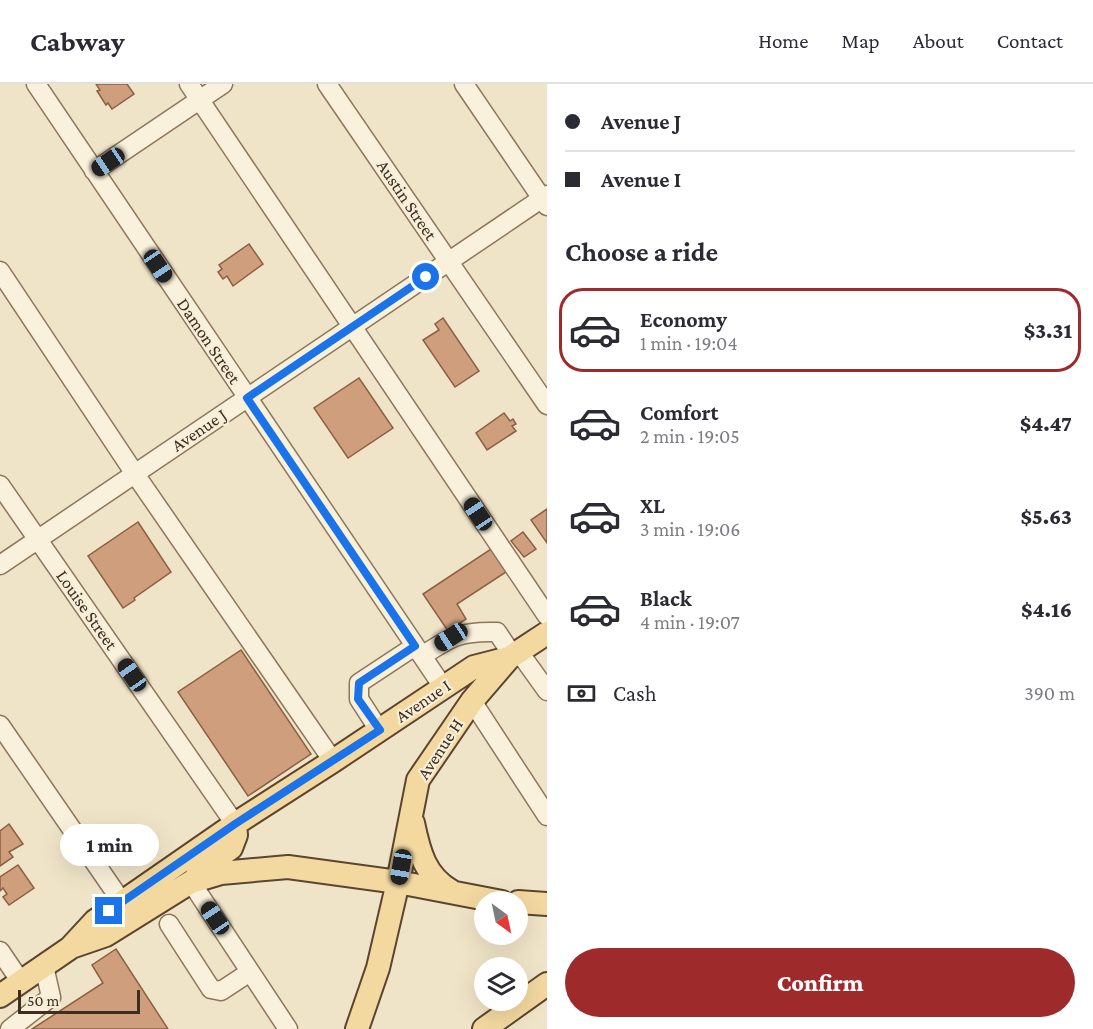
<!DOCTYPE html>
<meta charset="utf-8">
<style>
:root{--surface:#fff;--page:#f7f7f7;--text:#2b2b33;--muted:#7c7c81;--line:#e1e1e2;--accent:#9e2a2b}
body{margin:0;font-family:"Crimson Pro",serif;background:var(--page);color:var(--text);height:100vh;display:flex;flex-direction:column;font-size:22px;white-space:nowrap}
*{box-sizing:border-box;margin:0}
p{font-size:20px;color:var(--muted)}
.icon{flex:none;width:33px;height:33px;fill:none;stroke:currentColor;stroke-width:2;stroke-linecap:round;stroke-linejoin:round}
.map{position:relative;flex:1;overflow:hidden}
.side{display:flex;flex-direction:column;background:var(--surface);width:546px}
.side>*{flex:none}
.guide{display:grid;align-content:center;height:132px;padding:0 18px;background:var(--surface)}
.needle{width:39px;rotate:147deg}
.fabs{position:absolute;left:474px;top:807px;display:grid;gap:12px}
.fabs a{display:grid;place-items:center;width:54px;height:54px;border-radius:50%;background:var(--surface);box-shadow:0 6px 24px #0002;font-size:30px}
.scale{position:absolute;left:18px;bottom:15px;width:122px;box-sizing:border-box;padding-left:6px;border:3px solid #3d2e20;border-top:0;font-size:16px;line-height:21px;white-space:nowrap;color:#3d2e20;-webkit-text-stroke:4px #f7eed8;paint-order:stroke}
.end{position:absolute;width:27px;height:27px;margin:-14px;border:8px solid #1a73e8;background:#fff;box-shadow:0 0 0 3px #fff}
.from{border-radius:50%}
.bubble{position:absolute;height:42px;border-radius:21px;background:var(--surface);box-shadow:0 6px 24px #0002;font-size:20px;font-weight:800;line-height:42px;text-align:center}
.car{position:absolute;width:18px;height:36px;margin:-18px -9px;border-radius:8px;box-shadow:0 0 4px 2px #0007;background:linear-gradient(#222 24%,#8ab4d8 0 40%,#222 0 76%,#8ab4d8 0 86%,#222 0)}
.guide b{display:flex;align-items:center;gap:21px;height:57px;font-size:22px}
.guide b+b{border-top:2px solid var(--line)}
.guide i{width:15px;height:15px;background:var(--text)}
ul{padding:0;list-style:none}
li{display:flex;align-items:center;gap:18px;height:84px;margin:0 12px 9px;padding:0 6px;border:3px solid transparent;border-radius:24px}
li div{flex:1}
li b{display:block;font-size:22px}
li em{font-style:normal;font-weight:800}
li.on{border-color:var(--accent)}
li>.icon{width:54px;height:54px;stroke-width:1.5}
h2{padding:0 18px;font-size:27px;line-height:72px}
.pay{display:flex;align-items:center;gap:15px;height:66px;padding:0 18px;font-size:22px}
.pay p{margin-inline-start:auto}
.primary-button{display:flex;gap:12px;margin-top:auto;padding:12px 18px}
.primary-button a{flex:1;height:69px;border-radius:36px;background:var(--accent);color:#fff;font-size:24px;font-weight:800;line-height:69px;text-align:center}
header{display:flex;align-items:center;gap:36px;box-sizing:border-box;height:84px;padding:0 30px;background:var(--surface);border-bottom:2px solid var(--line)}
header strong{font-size:28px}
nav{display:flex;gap:33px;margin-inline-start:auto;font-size:21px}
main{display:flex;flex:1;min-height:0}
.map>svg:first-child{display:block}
</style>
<header>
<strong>Cabway</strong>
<nav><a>Home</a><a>Map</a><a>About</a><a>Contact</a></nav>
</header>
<main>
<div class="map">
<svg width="547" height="945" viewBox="0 0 547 945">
<rect width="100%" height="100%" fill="#f0e4c8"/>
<path fill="#cf9f7d" stroke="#8d5f41" stroke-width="1.5" d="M96,0H127L134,10L112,25L108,19L106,21L97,7L100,6Z
M249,160L263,180L233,202L227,192L223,195L218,188L222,185L219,181Z
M443,234L479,287L455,303L423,256L439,246L435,240Z
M359,294L393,344L348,374L314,324Z
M504,329L510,337L513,335L516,340L512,342L516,347L487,366L476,349Z
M547,425V459L531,436Z
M138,438L171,488L134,514L135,516L123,524L88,472Z
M523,448L536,465L524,473L511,457Z
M491,465L506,488L457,520L466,535L448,547L423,510Z
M241,566L311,670L248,712L178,608Z
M9,740L23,760L9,768L13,773L0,782V747Z
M18,781L34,804L9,821L3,813L7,810L3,804L0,807V793Z
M116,865L168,945H32L103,899L92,881Z"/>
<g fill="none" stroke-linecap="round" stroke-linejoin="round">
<g stroke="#8d765c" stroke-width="21">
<path id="minor" d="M36,0L443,603
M189,0L547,532
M327,0L547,321
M464,0L547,122
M94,87L223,0
M0,187L135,390L333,677
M0,401L235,740
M0,481L547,111
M519,568L547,607
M422,572C452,552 461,547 497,548L513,572
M472,617L547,732
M0,641L122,818
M379,646L359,615V599L415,562
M191,798L288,945
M169,840L211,905L221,907L250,888
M0,867L21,898
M10,945L51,913L44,882"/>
</g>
<g stroke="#5b4430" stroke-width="26">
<path id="major" d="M413,739C419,768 425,792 451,807
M196,793L207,781L231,764L236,751L235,740
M518,818L547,820
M74,862L106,851L191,798L221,789L288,783L398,798L502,818
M0,912L70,864L95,837L235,740L333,677L474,583L509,574L547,549
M357,945L378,884L398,798L418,696L472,617L509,574
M484,945L547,900"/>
</g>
<use href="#minor" stroke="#faf1dc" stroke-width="18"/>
<use href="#major" stroke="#f3d9a0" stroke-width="22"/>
</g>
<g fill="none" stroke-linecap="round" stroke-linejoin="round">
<path stroke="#1a73e8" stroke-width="8" d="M109,827L235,740L380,646L358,615L359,599L415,562L247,314L426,193"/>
</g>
<g text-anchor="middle" stroke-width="4.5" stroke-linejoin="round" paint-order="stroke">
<g font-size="18" fill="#3d2e20" stroke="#f7eed8">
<text transform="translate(407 116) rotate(56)" y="6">Austin Street</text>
<text transform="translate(209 257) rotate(56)" y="6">Damon Street</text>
<text transform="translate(199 346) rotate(-34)" y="6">Avenue J</text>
<text transform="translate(87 526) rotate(55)" y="6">Louise Street</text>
<text transform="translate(423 617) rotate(-34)" y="6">Avenue I</text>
<text transform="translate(440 665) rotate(-57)" y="6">Avenue H</text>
</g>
</g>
</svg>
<div class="fabs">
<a><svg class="needle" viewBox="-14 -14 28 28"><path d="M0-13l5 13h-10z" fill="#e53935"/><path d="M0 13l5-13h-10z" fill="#7c7c81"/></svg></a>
<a><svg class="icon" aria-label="layers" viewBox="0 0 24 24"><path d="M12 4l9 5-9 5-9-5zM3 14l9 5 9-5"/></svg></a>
</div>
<div class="scale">50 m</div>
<i class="end from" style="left:426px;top:193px"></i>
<i class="end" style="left:109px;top:827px"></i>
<div class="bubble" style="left:60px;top:740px;width:99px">1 min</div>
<i class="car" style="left:108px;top:78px;rotate:236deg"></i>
<i class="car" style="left:158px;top:182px;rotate:146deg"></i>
<i class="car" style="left:478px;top:430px;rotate:326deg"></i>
<i class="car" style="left:451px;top:553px;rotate:237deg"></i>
<i class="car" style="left:132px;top:591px;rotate:325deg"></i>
<i class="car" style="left:401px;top:783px;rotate:190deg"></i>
<i class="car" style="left:215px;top:834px;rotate:326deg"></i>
</div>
<section class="side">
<div class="guide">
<b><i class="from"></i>Avenue J</b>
<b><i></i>Avenue I</b>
</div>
<h2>Choose a ride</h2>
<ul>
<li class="on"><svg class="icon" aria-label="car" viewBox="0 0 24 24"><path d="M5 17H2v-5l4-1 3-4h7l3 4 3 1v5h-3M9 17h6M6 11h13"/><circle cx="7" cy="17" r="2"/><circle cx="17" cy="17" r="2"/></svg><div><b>Economy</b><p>1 min · 19:04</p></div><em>$3.31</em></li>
<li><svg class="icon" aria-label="car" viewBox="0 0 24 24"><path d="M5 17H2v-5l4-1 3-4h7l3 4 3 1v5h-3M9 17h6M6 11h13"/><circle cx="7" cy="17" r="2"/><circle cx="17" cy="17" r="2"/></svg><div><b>Comfort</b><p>2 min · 19:05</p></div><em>$4.47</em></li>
<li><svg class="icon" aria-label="car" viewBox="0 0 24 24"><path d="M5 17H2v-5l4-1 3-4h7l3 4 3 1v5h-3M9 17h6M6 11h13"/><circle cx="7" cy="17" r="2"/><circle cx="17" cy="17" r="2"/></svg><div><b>XL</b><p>3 min · 19:06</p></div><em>$5.63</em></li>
<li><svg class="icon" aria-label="car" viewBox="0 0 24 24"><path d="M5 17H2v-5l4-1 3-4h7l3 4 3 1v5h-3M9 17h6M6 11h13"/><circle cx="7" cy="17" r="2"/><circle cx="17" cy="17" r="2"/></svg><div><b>Black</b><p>4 min · 19:07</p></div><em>$4.16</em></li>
</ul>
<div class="pay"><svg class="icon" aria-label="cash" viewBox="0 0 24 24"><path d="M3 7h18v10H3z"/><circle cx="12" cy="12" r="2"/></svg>Cash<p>390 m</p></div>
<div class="primary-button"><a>Confirm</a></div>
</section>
</main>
